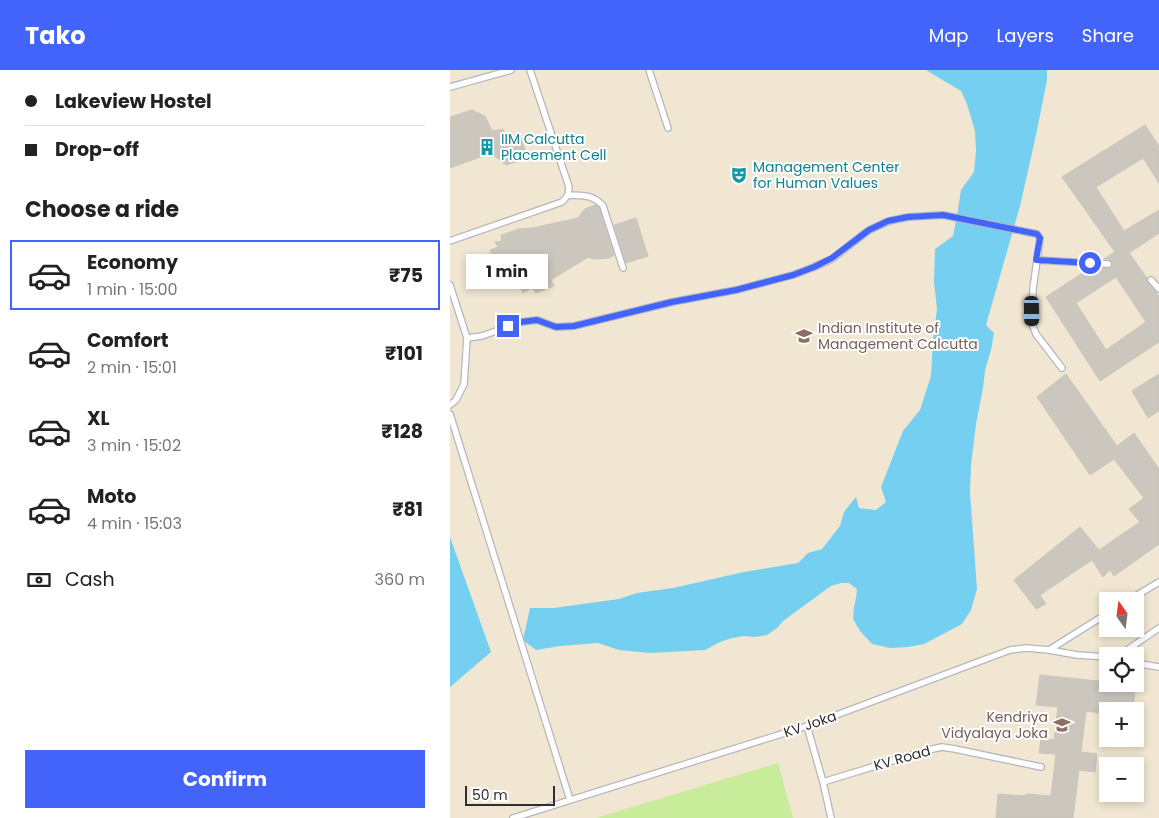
<!DOCTYPE html>
<meta charset="utf-8">
<style>
:root{--surface:#fff;--page:#f6f6f6;--text:#222;--muted:#767676;--line:#e0e0e0;--accent:#4264fb}
body{margin:0;font-family:Poppins,sans-serif;background:var(--page);color:var(--text);height:100vh;display:flex;flex-direction:column;font-size:19px;white-space:nowrap}
*{box-sizing:border-box;margin:0}
p{font-size:16px;color:var(--muted)}
.icon{flex:none;width:28px;height:28px;fill:none;stroke:currentColor;stroke-width:2;stroke-linecap:round;stroke-linejoin:round}
.map{position:relative;flex:1;overflow:hidden}
.side{display:flex;flex-direction:column;background:var(--surface);width:450px}
.side>*{flex:none}
.hud{display:grid;align-content:center;height:110px;padding:0 25px;background:var(--surface)}
.needle{width:32px;rotate:346deg}
.tools{position:absolute;left:649px;top:522px;display:grid;gap:10px}
.tools a{display:grid;place-items:center;width:45px;height:45px;border-radius:0px;background:var(--surface);box-shadow:0 2px 8px #0003;font-size:25px}
.scale{position:absolute;left:15px;bottom:12px;width:90px;box-sizing:border-box;padding-left:5px;border:2px solid #2e2e2e;border-top:0;font-size:14px;line-height:18px;white-space:nowrap;color:#2e2e2e;-webkit-text-stroke:4px #fff;paint-order:stroke}
.end{position:absolute;width:22px;height:22px;margin:-11px;border:6px solid #4264fb;background:#fff;box-shadow:0 0 0 2px #fff}
.from{border-radius:50%}
.bubble{position:absolute;height:35px;border-radius:0px;background:var(--surface);box-shadow:0 2px 8px #0003;font-size:16px;font-weight:700;line-height:35px;text-align:center}
.car{position:absolute;width:15px;height:30px;margin:-15px -8px;border-radius:6px;box-shadow:0 0 4px 1px #0007;background:linear-gradient(#222 24%,#8ab4d8 0 40%,#222 0 76%,#8ab4d8 0 86%,#222 0)}
.hud b{display:flex;align-items:center;gap:18px;height:48px;font-size:19px}
.hud b+b{border-top:1px solid var(--line)}
.hud i{width:12px;height:12px;background:var(--text)}
ul{padding:0;list-style:none}
li{display:flex;align-items:center;gap:15px;height:70px;margin:0 10px 8px;padding:0 15px;border:2px solid transparent;border-radius:0px}
li div{flex:1}
li b{display:block;font-size:19px}
li em{font-style:normal;font-weight:700}
li.selected{border-color:var(--accent)}
li>.icon{width:45px;height:45px;stroke-width:1.5}
h2{padding:0 25px;font-size:22px;line-height:60px}
.pay{display:flex;align-items:center;gap:12px;height:55px;padding:0 25px;font-size:19px}
.pay p{margin-inline-start:auto}
.button{display:flex;gap:10px;margin-top:auto;padding:10px 25px}
.button a{flex:1;height:58px;border-radius:0px;background:var(--accent);color:#fff;font-size:20px;font-weight:700;line-height:58px;text-align:center}
header{display:flex;align-items:center;gap:30px;box-sizing:border-box;height:70px;padding:0 25px;background:var(--accent);color:#fff}
header strong{font-size:24px}
nav{display:flex;gap:28px;margin-inline-start:auto;font-size:18px}
main{display:flex;flex:1;min-height:0}
.map>svg:first-child{display:block}
</style>
<header>
<strong>Tako</strong>
<nav><a>Map</a><a>Layers</a><a>Share</a></nav>
</header>
<main>
<section class="side">
<div class="hud">
<b><i class="from"></i>Lakeview Hostel</b>
<b><i></i>Drop-off</b>
</div>
<h2>Choose a ride</h2>
<ul>
<li class="selected"><svg class="icon" aria-label="car" viewBox="0 0 24 24"><path d="M5 17H2v-5l4-1 3-4h7l3 4 3 1v5h-3M9 17h6M6 11h13"/><circle cx="7" cy="17" r="2"/><circle cx="17" cy="17" r="2"/></svg><div><b>Economy</b><p>1 min · 15:00</p></div><em>₹75</em></li>
<li><svg class="icon" aria-label="car" viewBox="0 0 24 24"><path d="M5 17H2v-5l4-1 3-4h7l3 4 3 1v5h-3M9 17h6M6 11h13"/><circle cx="7" cy="17" r="2"/><circle cx="17" cy="17" r="2"/></svg><div><b>Comfort</b><p>2 min · 15:01</p></div><em>₹101</em></li>
<li><svg class="icon" aria-label="car" viewBox="0 0 24 24"><path d="M5 17H2v-5l4-1 3-4h7l3 4 3 1v5h-3M9 17h6M6 11h13"/><circle cx="7" cy="17" r="2"/><circle cx="17" cy="17" r="2"/></svg><div><b>XL</b><p>3 min · 15:02</p></div><em>₹128</em></li>
<li><svg class="icon" aria-label="car" viewBox="0 0 24 24"><path d="M5 17H2v-5l4-1 3-4h7l3 4 3 1v5h-3M9 17h6M6 11h13"/><circle cx="7" cy="17" r="2"/><circle cx="17" cy="17" r="2"/></svg><div><b>Moto</b><p>4 min · 15:03</p></div><em>₹81</em></li>
</ul>
<div class="pay"><svg class="icon" aria-label="cash" viewBox="0 0 24 24"><path d="M3 7h18v10H3z"/><circle cx="12" cy="12" r="2"/></svg>Cash<p>360 m</p></div>
<div class="button"><a>Confirm</a></div>
</section>
<div class="map">
<svg width="709" height="748" viewBox="0 0 709 748">
<rect width="100%" height="100%" fill="#efe9e1"/>
<path fill="#f0e6d1" fill-rule="evenodd" d="M0,0H709V748H0ZM658,531H685V559H658ZM658,586H685V614H658ZM658,641H685V669H658ZM658,696H685V724H658Z"/>
<path fill="#c9ec9a" d="M328,693L343,748H146Z"/>
<path fill="#75cff0" d="M476,0H597V10L586,65L570,136L536,255L544,263L541,280L535,300L533,318L526,354L521,395L520,422L527,519L521,540L512,554L474,574L458,577L440,578L422,574L410,561L403,549L404,537L406,528L407,519L399,513H391L381,516L333,551L327,558L317,565L305,567L294,566L282,568L270,572L255,580L200,583L169,580L148,573L110,576L86,580L73,570L80,538H104L169,529L187,523L223,518L294,502L348,493L358,483L372,479L390,456L394,442L406,427L409,438L426,440L436,432L431,417L453,361L470,340L481,306L483,271L487,239L484,211L485,179L503,166L507,146L511,120L524,102L526,81L525,61L517,34L511,21Z
M0,467L41,582L0,617Z"/>
<path fill="#cbc7bf" stroke="#cbc5ba" fill-rule="evenodd" d="M22,40L35,46L42,61L53,59L58,70L70,66L78,88L56,95L41,83L0,98V47Z
M695,55L709,76V113L693,88L646,117L674,161L709,140V163L679,183L697,208L698,213L709,226V272L650,311L596,227L640,198H661L663,195L662,191L659,189H654L665,182L612,107ZM666,207L696,252L656,280L626,233Z
M146,135L149,138L164,185L159,188L143,189L138,187L101,210L104,216L86,223L82,218L73,223L69,215L62,217L57,210L68,204L57,187L43,188L40,180L48,177L45,172L52,171L51,165L69,159L82,158L128,148L135,139L142,136Z
M186,148L198,186L176,193L164,155Z
M616,304L667,376L684,363L709,399V474L664,506L660,500L653,507L642,490L590,525L596,534L586,539L564,510L630,457L649,480L690,452L679,439L694,428L664,389L640,405L587,327Z
M709,304V341L698,348L682,321Z
M590,605L658,612V614H661V616L685,619L683,641L658,640V644L636,641L631,682L647,684L645,702L629,700L623,748H546L548,724L575,726L576,724L601,726L606,684L589,683L591,669L604,670L608,637L586,635Z"/>
<g fill="none" stroke-linecap="round" stroke-linejoin="round">
<g stroke="#b4b7c1" stroke-width="8">
<path id="service" d="M199,0L218,58
M0,17L61,0
M118,125C133,126 143,124 153,136L173,198
M0,171L112,132L118,125L119,117L80,0
M587,190L658,194
M701,210L709,219
M0,215L17,268L14,314L6,330L0,335
M17,268L32,266L71,252L87,250L106,257L124,256L222,232L286,220L343,205L364,197L382,189L419,160L439,151L458,147L493,145L587,164L590,168L583,219L582,254L586,264L612,298
M0,344L120,730
M677,531L709,512
M599,580L658,543
M659,586L677,580L709,558
M685,593L709,597
M357,656L373,712L381,748
M373,712L478,680L492,677L505,679L591,697
M63,748L357,656L560,580L576,578L599,580L627,585L658,587"/>
</g>
<use href="#service" stroke="#fff" stroke-width="5.5"/>
</g>
<g fill="none" stroke-linecap="round" stroke-linejoin="round">
<path stroke="#4264fb" stroke-width="6" d="M58,256L71,252L87,250L106,257L124,256L222,232L286,220L343,205L364,197L382,188L419,160L438,151L458,147L493,145L587,164L590,168L586,190L640,193"/>
</g>
<defs>
<g id="building-bare" transform="scale(1.35)"><path d="M-4-6H4V6H1V3H-1V6H-4ZM-2.5-4.3h1.7v1.8h-1.7ZM.8-4.3h1.7v1.8H.8ZM-2.5-1h1.7V.8h-1.7ZM.8-1h1.7V.8H.8Z" fill="#0f9aa8" stroke="#fff" stroke-width="2.5" paint-order="stroke"/></g>
<g id="theatre-bare" transform="scale(1.35)"><path d="M-5-5.5Q0-4 5-5.5V0Q5 5 0 6Q-5 5-5 0ZM-3.3-2.5H-1v1.5H-3.3ZM1-2.5H3.3v1.5H1ZM-2.8 1Q0 5.5 2.8 1Z" fill="#0f9aa8" stroke="#fff" stroke-width="2.5" paint-order="stroke"/></g>
<g id="university-bare" transform="scale(1.35)"><path d="M0-5L7-2L0 1L-7-2ZM-4 1L0 2.5L4 1V4Q0 6-4 4Z" fill="#8d6e63" stroke="#fff" stroke-width="2.5" paint-order="stroke"/></g>
<g id="school-bare" transform="scale(1.35)"><path d="M0-5L7-2L0 1L-7-2ZM-4 1L0 2.5L4 1V4Q0 6-4 4Z" fill="#8d6e63" stroke="#fff" stroke-width="2.5" paint-order="stroke"/></g>
</defs>
<g fill-rule="evenodd">
<use href="#building-bare" x="37" y="77"/>
<use href="#theatre-bare" x="289" y="105"/>
<use href="#university-bare" x="354" y="266"/>
<use href="#school-bare" x="612" y="655"/>
</g>
<g text-anchor="middle" stroke-width="4" stroke-linejoin="round" paint-order="stroke">
<g font-size="14" fill="#0d838f" stroke="#fff" text-anchor="start">
<text x="51" y="74">IIM Calcutta<tspan x="51" dy="16">Placement Cell</tspan></text>
<text x="303" y="102">Management Center<tspan x="303" dy="16">for Human Values</tspan></text>
</g>
<g font-size="14" fill="#785e54" stroke="#fff" text-anchor="start">
<text x="368" y="263">Indian Institute of<tspan x="368" dy="16">Management Calcutta</tspan></text>
<text x="598" y="652" text-anchor="end">Kendriya<tspan x="598" dy="16">Vidyalaya Joka</tspan></text>
</g>
<g font-size="14" fill="#2e2e2e" stroke="#fff">
<text transform="translate(360 654) rotate(-19)" y="5">KV Joka</text>
<text transform="translate(452 688) rotate(-16)" y="5">KV Road</text>
</g>
</g>
</svg>
<div class="tools">
<a><svg class="needle" viewBox="-14 -14 28 28"><path d="M0-13l5 13h-10z" fill="#e53935"/><path d="M0 13l5-13h-10z" fill="#767676"/></svg></a>
<a><svg class="icon" aria-label="locate" viewBox="0 0 24 24"><circle cx="12" cy="12" r="6"/><path d="M12 2v4M12 18v4M2 12h4M18 12h4"/></svg></a>
<a>+</a>
<a>−</a>
</div>
<div class="scale">50 m</div>
<i class="end from" style="left:640px;top:193px"></i>
<i class="end" style="left:58px;top:256px"></i>
<div class="bubble" style="left:16px;top:184px;width:82px">1 min</div>
<i class="car" style="left:582px;top:241px;rotate:179deg"></i>
</div>
</main>
